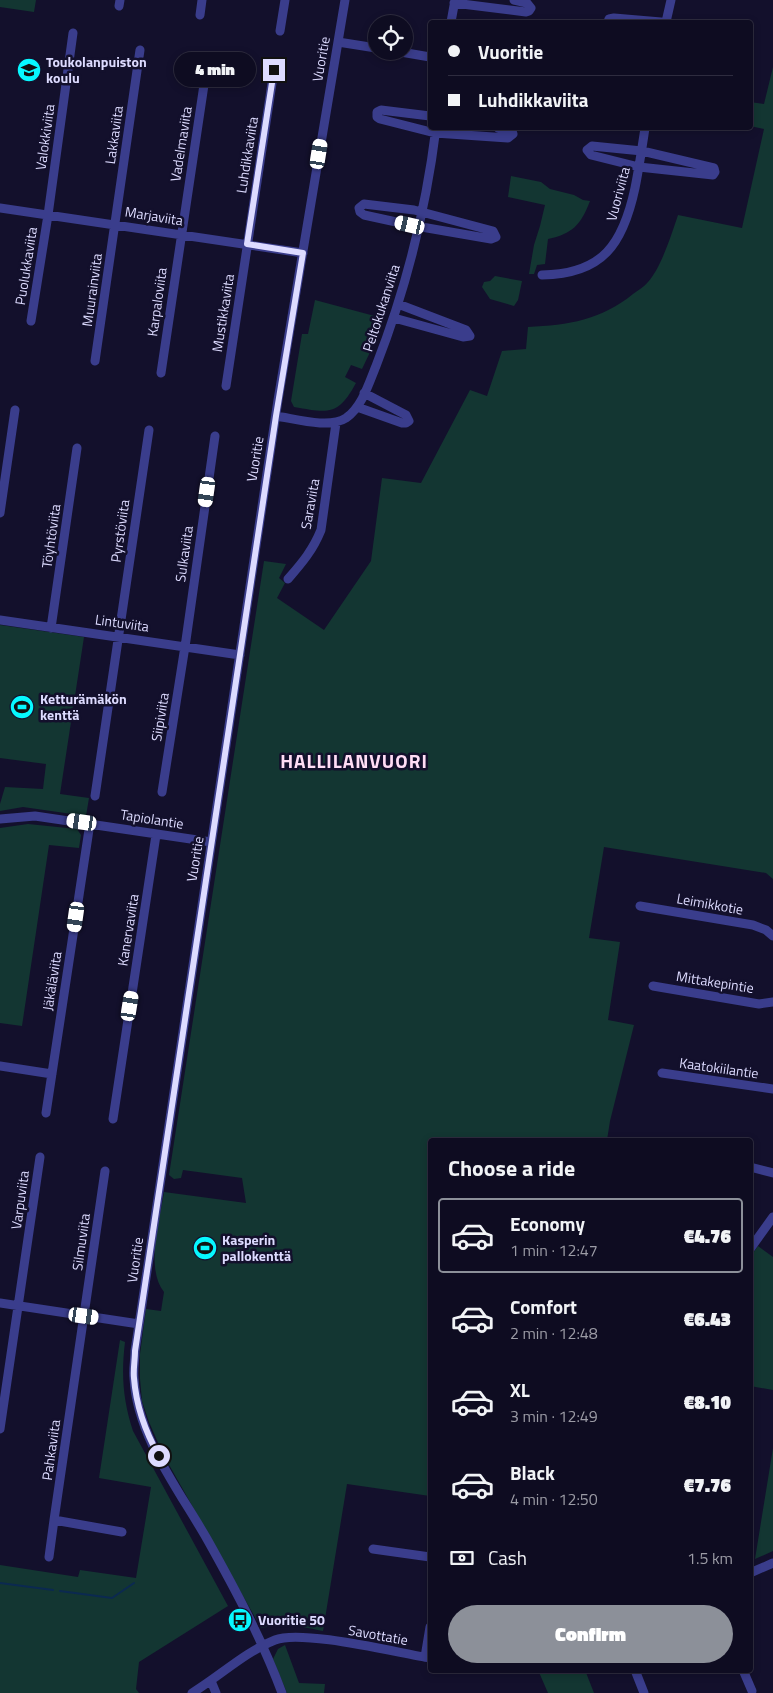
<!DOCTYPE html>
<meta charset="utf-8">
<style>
:root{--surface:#0e0c21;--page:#17152a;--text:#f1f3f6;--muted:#9b9ba5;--line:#2e2c3f;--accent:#8c9099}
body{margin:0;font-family:"Titillium Web",sans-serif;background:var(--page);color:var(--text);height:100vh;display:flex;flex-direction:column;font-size:19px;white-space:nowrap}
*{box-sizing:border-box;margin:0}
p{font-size:16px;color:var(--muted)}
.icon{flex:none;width:28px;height:28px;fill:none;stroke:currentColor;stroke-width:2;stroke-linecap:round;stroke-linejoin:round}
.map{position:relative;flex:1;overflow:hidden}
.sheet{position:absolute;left:428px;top:1138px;width:325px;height:535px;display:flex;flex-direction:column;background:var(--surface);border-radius:5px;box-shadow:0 2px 8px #0003,0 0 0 1px var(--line)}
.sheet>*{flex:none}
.top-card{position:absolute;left:428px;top:20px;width:325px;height:110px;border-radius:5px;box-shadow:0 2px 8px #0003,0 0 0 1px var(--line);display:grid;align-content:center;height:110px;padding:0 20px;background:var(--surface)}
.fabs{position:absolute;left:368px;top:15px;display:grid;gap:10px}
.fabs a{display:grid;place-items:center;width:45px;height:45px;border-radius:50%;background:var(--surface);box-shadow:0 2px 8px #0003,0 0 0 1px var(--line);font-size:25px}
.end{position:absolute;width:22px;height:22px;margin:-11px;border:6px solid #dddbff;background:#111;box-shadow:0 0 0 2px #111}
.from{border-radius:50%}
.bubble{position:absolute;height:35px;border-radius:18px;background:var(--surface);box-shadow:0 2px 8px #0003,0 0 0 1px var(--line);font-size:16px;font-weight:800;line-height:35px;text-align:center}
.car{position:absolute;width:15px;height:30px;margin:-15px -8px;border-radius:6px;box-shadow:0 0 4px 1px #0007;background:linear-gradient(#fff 24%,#345 0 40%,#fff 0 76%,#345 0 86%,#fff 0)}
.top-card b{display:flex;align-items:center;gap:18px;height:48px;font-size:19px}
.top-card b+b{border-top:1px solid var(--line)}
.top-card i{width:12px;height:12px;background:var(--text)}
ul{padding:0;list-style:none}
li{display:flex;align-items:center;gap:15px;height:75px;margin:0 10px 8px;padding:0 10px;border:2px solid transparent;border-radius:5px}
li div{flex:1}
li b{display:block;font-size:19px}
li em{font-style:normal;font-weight:800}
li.active{border-color:var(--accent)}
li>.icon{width:45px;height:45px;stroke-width:1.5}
h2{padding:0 20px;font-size:22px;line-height:60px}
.pay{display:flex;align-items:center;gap:12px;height:55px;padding:0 20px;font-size:19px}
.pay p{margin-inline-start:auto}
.button{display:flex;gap:10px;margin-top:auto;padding:10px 20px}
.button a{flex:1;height:58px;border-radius:30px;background:var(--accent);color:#fff;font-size:20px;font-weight:800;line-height:58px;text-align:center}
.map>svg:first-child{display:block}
</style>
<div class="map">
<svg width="773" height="1693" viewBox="0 0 773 1693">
<rect width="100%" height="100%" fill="#13102c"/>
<path fill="#133632" d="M0,0H36L34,12L0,7Z
M773,67V879L766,873L604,847L589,938L620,942L608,1020L634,1025L610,1121L607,1140H430V1496L347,1484L323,1631C300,1626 284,1623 261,1628L163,1454L149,1422L142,1401L140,1379V1354L146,1309L161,1311L164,1292C145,1268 160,1220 164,1192L246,1203L242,1178L183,1170L181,1178L174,1179L169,1175L264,561L286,564L279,578L285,583L277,598L324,630L371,561L382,478L421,483L470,390L487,396L502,351L526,349L528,327C569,325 601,320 633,294C638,290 644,287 648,282C661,268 672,233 678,215L742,228L764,129L750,126V102L764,104Z
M511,176L541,182L550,189L574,195L583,200L590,201C581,225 572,234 548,239L545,264L537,265L534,274H529L534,245L540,226L545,205L508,197Z
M495,276L522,281L518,300L514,306L490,299L482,287L484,282L490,281Z
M315,300L382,318L372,348L362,369L351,365L345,377L356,383C338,416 329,413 294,407L291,401L302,334H308Z
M0,625L84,637L60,794L89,798L86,816L23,807L0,811V804L5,787L43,789L46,764L0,758Z
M28,824L77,829L81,835L79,848L49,845L22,1026L0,1023V828Z
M758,1246L773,1257V1390L750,1386V1257Z
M120,1340L125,1342C121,1375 123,1400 133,1431L228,1606L139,1662L136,1689L139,1693H0V1565L78,1577L80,1570L136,1578L151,1487L99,1478Z
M773,1448V1551L755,1559Z
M285,1645L299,1683L325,1684L324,1693H287L273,1659L278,1649Z
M538,1670H585L594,1693H548Z"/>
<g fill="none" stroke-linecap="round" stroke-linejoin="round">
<path stroke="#0b2950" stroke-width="2" d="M0,1583L53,1590
M60,1591L112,1598L134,1583"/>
<path stroke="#3a3d8c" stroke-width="9" d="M454,3L526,12L529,11L531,8L527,3L514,0
M119,6L120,0
M200,15L202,0
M451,22L455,0
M608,22L609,19L614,18L661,22
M666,22L671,0
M280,31L285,0
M338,42L376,48
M395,51L430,57
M430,116L381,110L377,112V117L380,119L435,133L508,138L513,134L512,131L498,128
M592,146L642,151L714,168L715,172L713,175L639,167L591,155L587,150Z
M364,204L414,210L493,231L496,237L491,239L410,225L364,215L360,212L359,208Z
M0,208L303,253
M542,275C603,274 623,244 635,188C639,168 642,148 645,128
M394,318L463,337L470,336L466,330L398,304
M31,321L48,215L73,33
M95,361L140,50
M161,373L208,58
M226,386L274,70
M357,407L402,423H406L409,421L406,415L364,393
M276,416C296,419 329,429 346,418C362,407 369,383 376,366C406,289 426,209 436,128
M0,513L15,410
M288,579C302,563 313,550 321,530L336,423
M0,620L240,655
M51,628L77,448
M162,792L186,640L215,436
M95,796L149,430
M0,819L35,816L211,842
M640,906L753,925L766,930L773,936
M653,986L759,1004L773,1002
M0,1066L52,1074
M662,1073L773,1089
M46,1113L90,823
M113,1119L156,835
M750,1167L773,1173
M105,1171L54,1520L122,1532
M750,1249L773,1217
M0,1303L139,1324
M0,1429L40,1157
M373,1549L430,1557
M49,1557L54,1520
M750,1573L773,1563
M425,1657L430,1627
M635,1670L644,1693
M743,1670L752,1691
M211,1681L216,1693
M192,1693C220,1676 245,1652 275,1640C301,1629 398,1653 430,1658
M282,1693C262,1639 235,1589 207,1539C179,1490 137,1437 134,1378C133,1369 135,1360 135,1351L278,400L345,0"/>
</g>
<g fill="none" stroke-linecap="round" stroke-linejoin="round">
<path stroke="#dddbff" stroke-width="6" d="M159,1456C146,1433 136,1405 134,1378C133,1370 135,1360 135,1351L276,416L303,253L247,244L274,70"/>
</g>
<defs>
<g id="school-disc" transform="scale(1.25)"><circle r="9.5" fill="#07f8ff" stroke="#13102c"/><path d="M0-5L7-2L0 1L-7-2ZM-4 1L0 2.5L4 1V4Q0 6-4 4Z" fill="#111"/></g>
<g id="stadium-disc" transform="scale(1.25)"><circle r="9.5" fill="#07f8ff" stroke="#13102c"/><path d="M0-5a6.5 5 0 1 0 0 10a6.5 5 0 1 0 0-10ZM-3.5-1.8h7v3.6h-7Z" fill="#111"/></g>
<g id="bus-disc" transform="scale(1.25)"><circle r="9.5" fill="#07f8ff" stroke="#13102c"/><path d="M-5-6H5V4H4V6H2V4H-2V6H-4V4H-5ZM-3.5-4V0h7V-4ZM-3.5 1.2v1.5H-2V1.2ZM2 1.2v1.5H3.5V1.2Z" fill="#111"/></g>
</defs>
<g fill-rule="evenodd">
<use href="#school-disc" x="29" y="70"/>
<use href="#stadium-disc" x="22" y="707"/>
<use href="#stadium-disc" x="205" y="1248"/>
<use href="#bus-disc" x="240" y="1620"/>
</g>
<g text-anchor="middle" stroke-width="5" stroke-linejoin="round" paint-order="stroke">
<g font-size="14" fill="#dddbff" stroke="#13102c">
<text transform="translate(321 59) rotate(-80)" y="5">Vuoritie</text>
<text transform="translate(114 135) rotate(-82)" y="5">Lakkaviita</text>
<text transform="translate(45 137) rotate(-82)" y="5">Valokkiviita</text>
<text transform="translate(181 144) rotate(-81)" y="5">Vadelmaviita</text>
<text transform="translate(247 155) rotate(-81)" y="5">Luhdikkaviita</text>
<text transform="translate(618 194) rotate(-75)" y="5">Vuoriviita</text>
<text transform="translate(154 216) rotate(9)" y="5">Marjaviita</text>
<text transform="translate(26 266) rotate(-81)" y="5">Puolukkaviita</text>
<text transform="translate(92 290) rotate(-82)" y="5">Muurainviita</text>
<text transform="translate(157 302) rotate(-82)" y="5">Karpaloviita</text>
<text transform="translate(381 308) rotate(-72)" y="5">Peltokukanviita</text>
<text transform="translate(223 313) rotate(-81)" y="5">Mustikkaviita</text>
<text transform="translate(255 459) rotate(-81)" y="5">Vuoritie</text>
<text transform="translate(310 504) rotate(-80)" y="5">Saraviita</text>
<text transform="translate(120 531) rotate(-82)" y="5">Pyrstöviita</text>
<text transform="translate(51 536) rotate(-82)" y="5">Töyhtöviita</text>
<text transform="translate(184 554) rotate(-82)" y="5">Sulkaviita</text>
<text transform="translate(122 623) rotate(8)" y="5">Lintuviita</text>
<text transform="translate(160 717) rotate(-81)" y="5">Siipiviita</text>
<text transform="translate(152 819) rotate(9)" y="5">Tapiolantie</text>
<text transform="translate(195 859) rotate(-81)" y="5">Vuoritie</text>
<text transform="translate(710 904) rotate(10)" y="5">Leimikkotie</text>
<text transform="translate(128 930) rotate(-81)" y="5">Kanervaviita</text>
<text transform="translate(52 981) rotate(-81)" y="5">Jäkäläviita</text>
<text transform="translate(715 982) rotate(9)" y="5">Mittakepintie</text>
<text transform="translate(719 1068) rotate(8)" y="5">Kaatokiilantie</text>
<text transform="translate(20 1200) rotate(-82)" y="5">Varpuviita</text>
<text transform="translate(81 1242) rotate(-82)" y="5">Silmuviita</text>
<text transform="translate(135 1260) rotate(-82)" y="5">Vuoritie</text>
<text transform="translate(51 1450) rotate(-82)" y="5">Pahkaviita</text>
<text transform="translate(378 1635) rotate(10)" y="5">Savottatie</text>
</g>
<g font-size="14" font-weight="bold" fill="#dddbff" stroke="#13102c" text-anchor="start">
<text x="46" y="67">Toukolanpuiston<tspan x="46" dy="16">koulu</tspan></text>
<text x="40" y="704">Ketturämäkön<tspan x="40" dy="16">kenttä</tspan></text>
<text x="222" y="1245">Kasperin<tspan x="222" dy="16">pallokenttä</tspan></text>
<text x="258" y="1625">Vuoritie 50</text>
</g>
<g font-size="19" font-weight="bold" letter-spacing="1" fill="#ffddf5" stroke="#13102c">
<text x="354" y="768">HALLILANVUORI</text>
</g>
</g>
</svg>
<div class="fabs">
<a><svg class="icon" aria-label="locate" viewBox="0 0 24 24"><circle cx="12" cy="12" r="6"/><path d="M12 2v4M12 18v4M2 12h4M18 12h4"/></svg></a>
</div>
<i class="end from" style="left:159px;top:1456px"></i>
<i class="end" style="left:274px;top:70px"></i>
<div class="bubble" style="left:174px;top:52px;width:82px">4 min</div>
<i class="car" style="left:319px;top:154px;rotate:9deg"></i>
<i class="car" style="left:410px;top:225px;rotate:283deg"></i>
<i class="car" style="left:207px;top:492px;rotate:188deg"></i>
<i class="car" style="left:82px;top:822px;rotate:278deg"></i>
<i class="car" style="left:76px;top:917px;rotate:188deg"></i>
<i class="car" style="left:130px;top:1006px;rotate:9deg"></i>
<i class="car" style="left:84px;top:1316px;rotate:98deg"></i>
<div class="top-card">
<b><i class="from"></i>Vuoritie</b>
<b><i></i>Luhdikkaviita</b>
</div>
<section class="sheet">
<h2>Choose a ride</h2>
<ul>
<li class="active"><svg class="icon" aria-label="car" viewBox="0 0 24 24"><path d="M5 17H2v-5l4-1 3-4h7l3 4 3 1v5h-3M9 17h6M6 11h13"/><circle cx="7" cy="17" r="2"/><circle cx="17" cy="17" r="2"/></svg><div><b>Economy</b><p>1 min · 12:47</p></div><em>€4.76</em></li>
<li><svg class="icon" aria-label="car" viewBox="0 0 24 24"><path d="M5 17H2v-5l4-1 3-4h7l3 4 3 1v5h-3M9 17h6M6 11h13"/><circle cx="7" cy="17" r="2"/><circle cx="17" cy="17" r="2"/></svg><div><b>Comfort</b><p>2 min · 12:48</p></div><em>€6.43</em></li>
<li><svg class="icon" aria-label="car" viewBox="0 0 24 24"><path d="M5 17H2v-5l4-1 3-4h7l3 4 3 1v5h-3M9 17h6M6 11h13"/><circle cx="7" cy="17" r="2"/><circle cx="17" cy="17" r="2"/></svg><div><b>XL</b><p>3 min · 12:49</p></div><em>€8.10</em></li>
<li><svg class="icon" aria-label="car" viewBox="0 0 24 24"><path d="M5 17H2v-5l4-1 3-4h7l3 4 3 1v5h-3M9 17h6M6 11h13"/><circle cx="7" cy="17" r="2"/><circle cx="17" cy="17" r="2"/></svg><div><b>Black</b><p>4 min · 12:50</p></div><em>€7.76</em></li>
</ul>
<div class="pay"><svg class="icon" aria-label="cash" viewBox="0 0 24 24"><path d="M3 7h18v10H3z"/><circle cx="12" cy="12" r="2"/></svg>Cash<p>1.5 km</p></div>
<div class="button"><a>Confirm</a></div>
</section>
</div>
